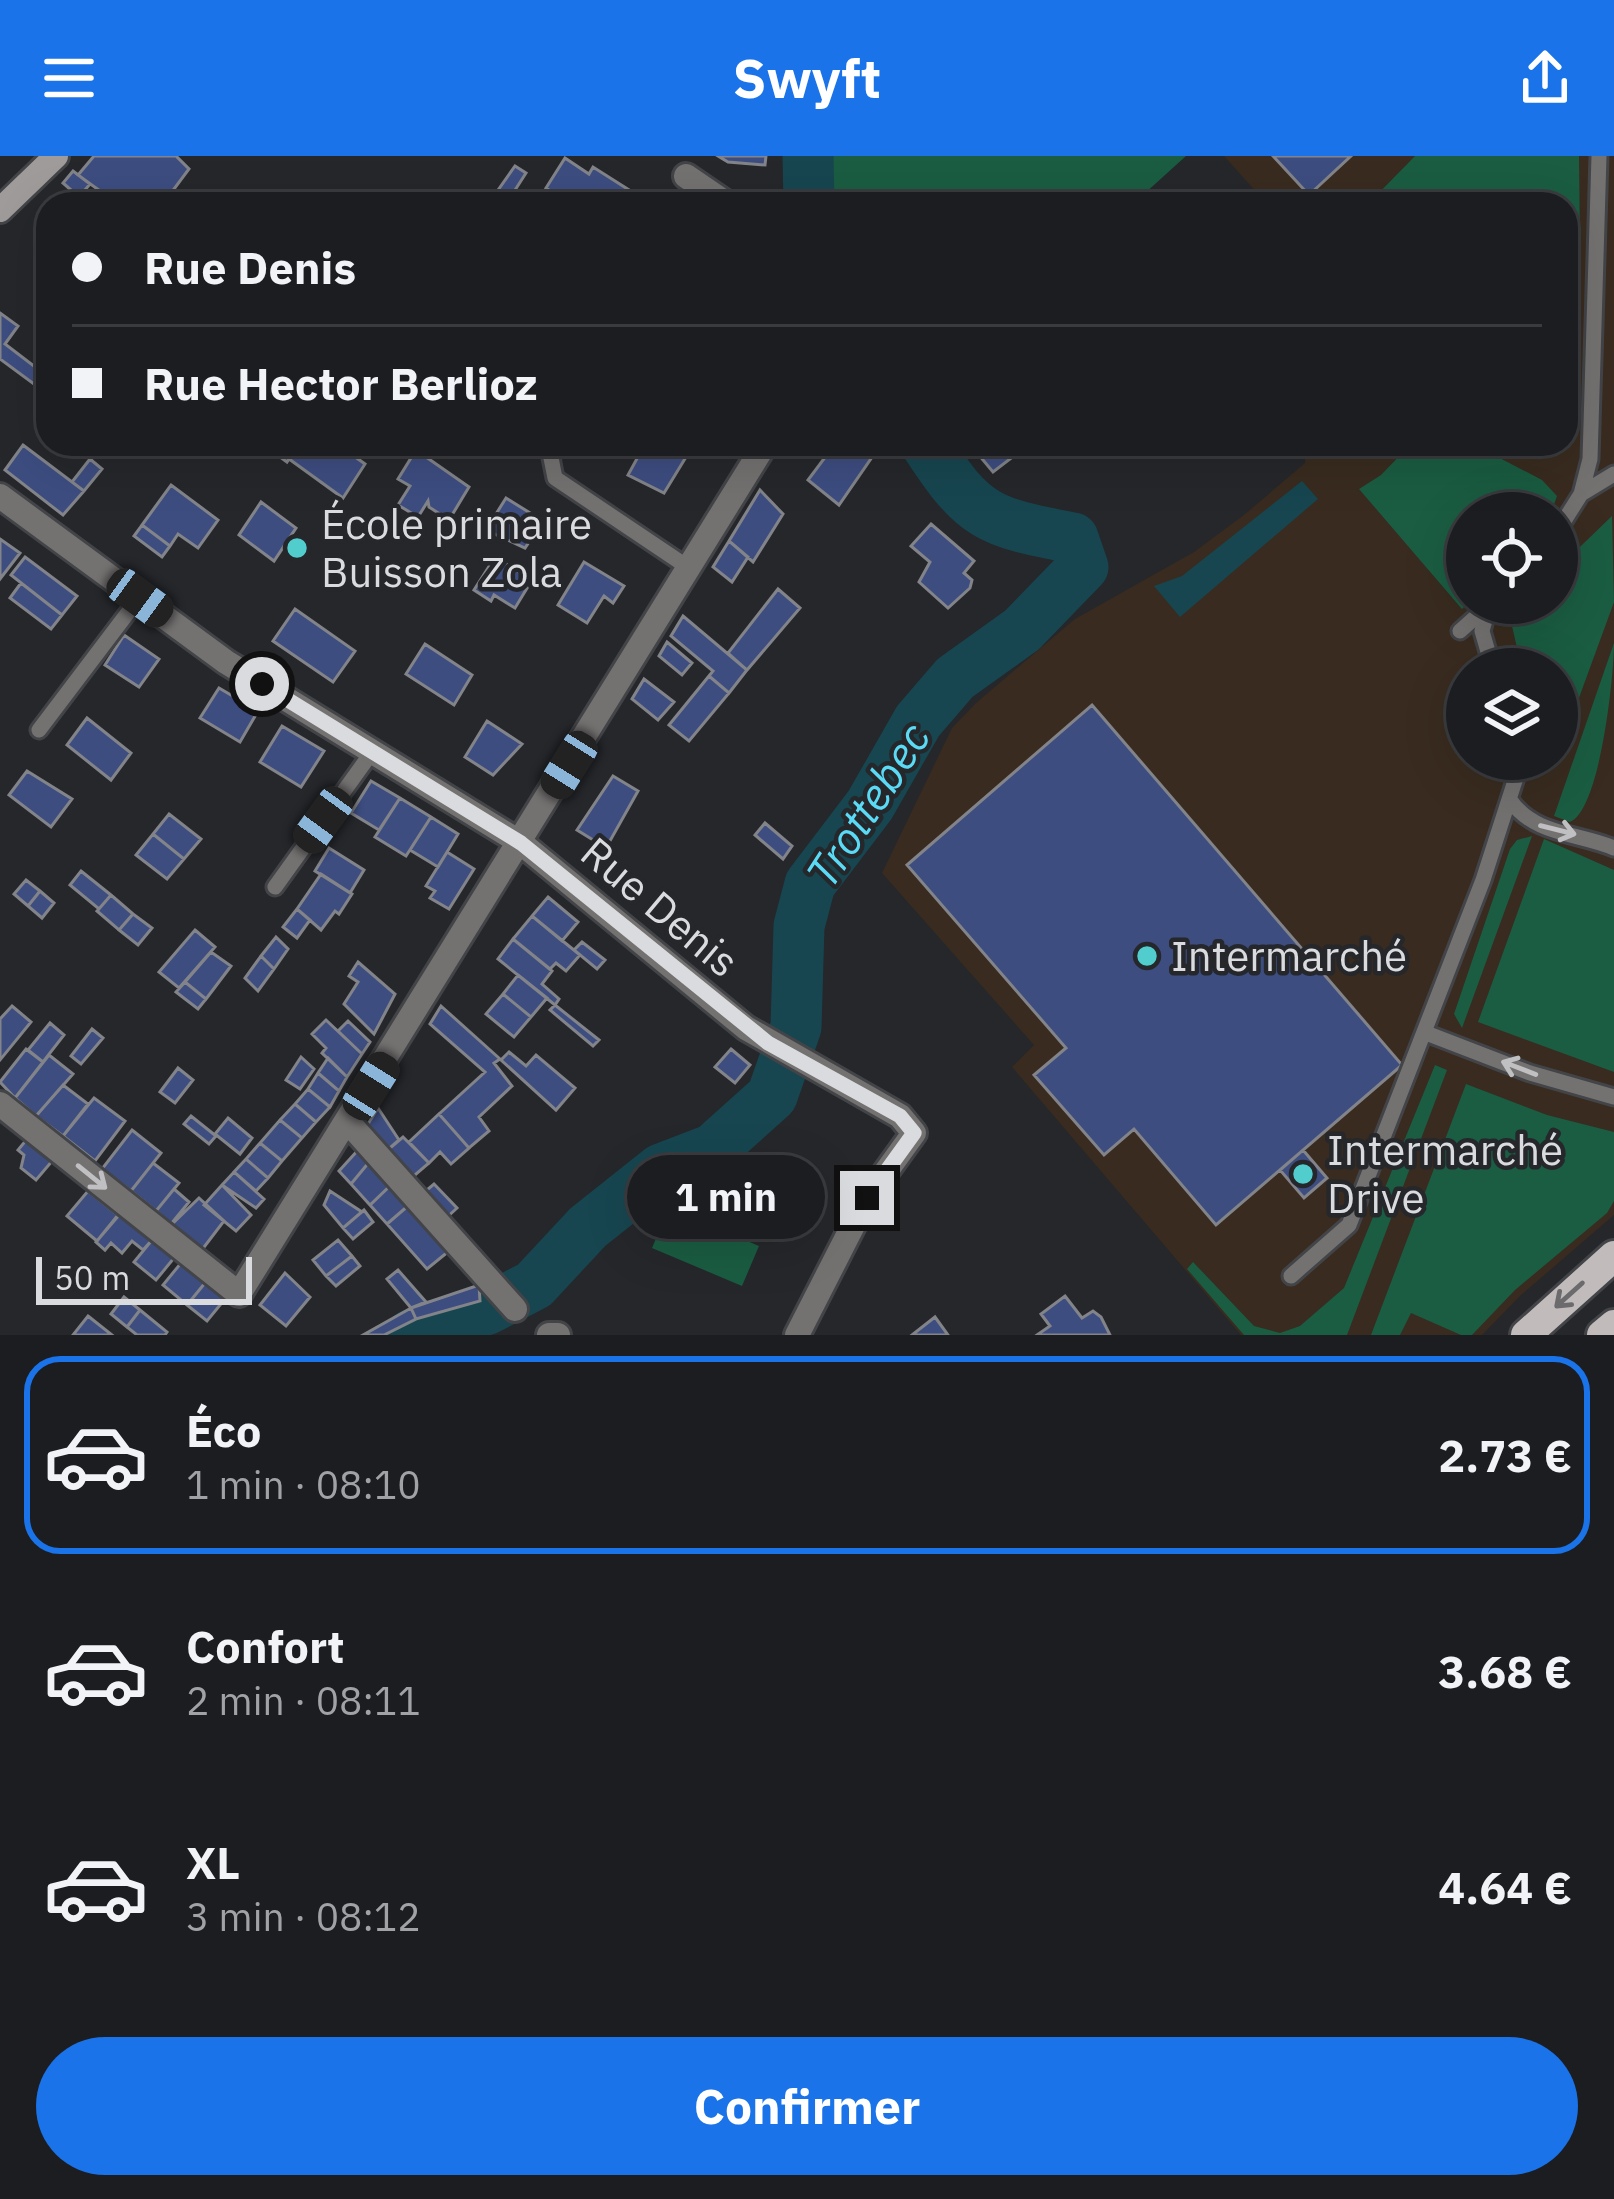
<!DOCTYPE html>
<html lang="fr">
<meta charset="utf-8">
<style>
:root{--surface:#1c1d20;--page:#292a2d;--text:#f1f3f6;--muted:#a0a2a5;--line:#3a3b3e;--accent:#1a73e8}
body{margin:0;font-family:"IBM Plex Sans",sans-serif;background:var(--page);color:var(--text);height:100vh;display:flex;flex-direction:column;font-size:45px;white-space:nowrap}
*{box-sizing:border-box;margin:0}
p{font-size:39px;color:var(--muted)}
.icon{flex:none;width:66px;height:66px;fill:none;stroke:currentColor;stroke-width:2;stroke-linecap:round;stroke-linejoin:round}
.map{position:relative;height:1179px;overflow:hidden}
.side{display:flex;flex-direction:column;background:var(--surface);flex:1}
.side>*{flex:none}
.banner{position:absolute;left:36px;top:36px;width:1542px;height:264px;border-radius:36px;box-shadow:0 12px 48px #0002,0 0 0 3px var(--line);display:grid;align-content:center;height:264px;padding:0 36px;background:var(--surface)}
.controls{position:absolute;left:1446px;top:336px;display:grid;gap:24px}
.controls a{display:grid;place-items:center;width:132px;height:132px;border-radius:50%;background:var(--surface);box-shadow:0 12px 48px #0002,0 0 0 3px var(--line);font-size:60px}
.scale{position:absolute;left:36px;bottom:30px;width:216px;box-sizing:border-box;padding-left:12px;border:6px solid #dadbde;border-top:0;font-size:33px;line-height:42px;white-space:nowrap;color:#dadbde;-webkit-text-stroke:9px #25272b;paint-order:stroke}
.end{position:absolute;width:54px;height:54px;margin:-27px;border:15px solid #dadbde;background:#111;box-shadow:0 0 0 6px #111}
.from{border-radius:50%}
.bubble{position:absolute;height:84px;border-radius:42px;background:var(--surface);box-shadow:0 12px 48px #0002,0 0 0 3px var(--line);font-size:39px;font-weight:700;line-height:84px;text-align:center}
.car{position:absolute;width:36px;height:72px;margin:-36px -18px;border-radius:15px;box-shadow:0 0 9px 3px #0007;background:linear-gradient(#222 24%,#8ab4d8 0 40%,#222 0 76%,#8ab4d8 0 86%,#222 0)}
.banner b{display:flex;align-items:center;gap:42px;height:114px;font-size:45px}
.banner b+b{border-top:3px solid var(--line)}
.banner i{width:30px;height:30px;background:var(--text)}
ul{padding:21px 0 0;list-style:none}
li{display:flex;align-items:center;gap:36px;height:198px;margin:0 24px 18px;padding:0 12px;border:6px solid transparent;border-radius:36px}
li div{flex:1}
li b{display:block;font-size:45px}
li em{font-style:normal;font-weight:700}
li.selected{border-color:var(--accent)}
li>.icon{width:108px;height:108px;stroke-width:1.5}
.cta{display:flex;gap:24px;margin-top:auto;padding:24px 36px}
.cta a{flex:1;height:138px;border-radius:72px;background:var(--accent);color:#fff;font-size:48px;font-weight:700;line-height:138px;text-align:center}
header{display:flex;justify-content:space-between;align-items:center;height:156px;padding:0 36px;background:var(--accent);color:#fff;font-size:54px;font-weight:700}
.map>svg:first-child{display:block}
</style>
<header><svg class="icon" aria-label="menu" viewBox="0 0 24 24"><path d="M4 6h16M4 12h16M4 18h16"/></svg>Swyft<svg class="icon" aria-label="share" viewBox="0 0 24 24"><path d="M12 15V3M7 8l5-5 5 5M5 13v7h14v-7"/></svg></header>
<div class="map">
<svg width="1614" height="1179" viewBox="0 0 1614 1179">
<rect width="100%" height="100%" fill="#25272b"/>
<path fill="#392b1f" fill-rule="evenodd" d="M1224,0H1614V1059L1520,1140L1482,1179H1241L1012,911L1034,889L882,717L952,572L976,547L1075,463L1194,396L1244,359L1305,307L1306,288H1566V48H1267ZM1467,357H1557V447H1467ZM1467,513H1557V603H1467Z"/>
<path fill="#1a5d42" d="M826,0H1186L1133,48H826Z
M1415,0H1579L1580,91L1566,260V48H1368Z
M1411,288H1473L1542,324L1557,340L1551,357H1467L1468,447L1462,453L1359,333L1381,319Z
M1612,360L1614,446L1557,602V513H1522L1512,470L1525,447H1557V413Z
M1614,487C1614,521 1600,654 1570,666L1554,660Z
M1532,680L1462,872L1454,858L1510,693L1517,684Z
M1544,683L1614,714V916L1478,866Z
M1435,909L1447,914L1347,1179H1244L1187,1113L1193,1106L1254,1170L1280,1177L1300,1170L1344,1132Z
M1466,928L1547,959L1614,976V1045L1607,1057L1515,1134L1472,1179H1461L1411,1157L1400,1179H1371Z
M669,1052L759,1090L742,1130L652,1092Z"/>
<path fill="#174650" d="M1302,325L1318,343L1180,461L1154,430L1182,420Z"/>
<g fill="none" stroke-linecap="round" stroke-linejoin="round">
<path stroke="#174650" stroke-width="51" d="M808,0L809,48
M411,1179L488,1153L534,1129L588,1071L661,1013L713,993L772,940L796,871L799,770L810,728L870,649L918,565L955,522L1022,474L1083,411L1073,382C988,366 974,362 926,288"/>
</g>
<path fill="#3d4d80" stroke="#828489" stroke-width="3" d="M94,0H176L189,13L171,37L184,48H118L78,19Z
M718,0H766L765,9L728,6Z
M1273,0H1351L1309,39Z
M565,2L589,18L593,11L637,39L631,48L573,44L570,48L546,32Z
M515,10L526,17L506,48H497L491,44Z
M73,15L90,28L79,41L63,27Z
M0,157L18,170L5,188L47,220L38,231L0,203Z
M270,288H337L365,308L343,342L289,303L287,306L268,292Z
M645,288H694L664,337L628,319Z
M835,288L879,291L839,349L808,324Z
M978,288H1019L1023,293L993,316L973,292Z
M23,289L84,335L63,359L5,314Z
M416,294L469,331L449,364L429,351L428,345L418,361L398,349L410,330L398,323Z
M90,303L102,313L84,335L72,326Z
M171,329L218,364L198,392L178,378L170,390L142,369Z
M760,334L783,358L753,406L729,385Z
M506,342L543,365L525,392L486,374Z
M261,346L296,372L274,405L239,379Z
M931,368L974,405L964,417L972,424L970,432L948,452L919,426L930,406L911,390Z
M142,369L170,390L162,401L134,380Z
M0,383L20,397L0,423Z
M729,385L748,401L732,426L713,411Z
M25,401L77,440L62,459L11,419Z
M495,401L532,424L515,452L494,439L491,445L474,434Z
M584,406L624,430L613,447L604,440L587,467L558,449Z
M21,427L62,459L51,473L10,442Z
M778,433L800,452L747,514L728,497Z
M295,453L355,495L333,526L273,485Z
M683,460L747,514L729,537L709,520L713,515L671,480Z
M124,479L159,503L139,531L105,509Z
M667,486L692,507L682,519L659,500Z
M425,488L472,519L454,549L406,518Z
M709,520L729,537L689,585L669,569Z
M644,523L674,546L658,564L632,543Z
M219,532L258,555L240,586L200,562Z
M1092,549L1402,909L1216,1069L1134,973L1104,999L1034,919L1066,892L907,709Z
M87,562L131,597L111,624L67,589Z
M487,565L522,588L493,619L465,601Z
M282,570L324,595L301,631L260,606Z
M27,615L72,643L51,671L9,639Z
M613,620L638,635L606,692L577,674Z
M371,625L400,642L379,674L351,657Z
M400,642L431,661L406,700L375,681Z
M169,658L201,683L184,703L153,678Z
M431,661L458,678L438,711L410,694Z
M765,667L792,690L783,703L755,679Z
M153,678L184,703L167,723L136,699Z
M329,692L364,714L350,737L315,715Z
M447,696L474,713L449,753L430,742L435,735L426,730Z
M81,715L111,739L99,753L70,729Z
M321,718L352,738L339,758L335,755L321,774L297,753Z
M26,724L40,735L28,750L14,738Z
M40,735L54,747L42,762L28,750Z
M111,739L133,758L119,774L97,755Z
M548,741L578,766L562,785L532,760Z
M297,753L310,764L297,782L283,771Z
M133,758L152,772L138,789L119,774Z
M532,760L580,799L566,815L556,807L550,813L513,783Z
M195,774L215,791L179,832L159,816Z
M276,781L288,793L274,813L261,800Z
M513,783L552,815L542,828L559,843L555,849L498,803Z
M582,786L605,804L597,813L574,794Z
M211,796L231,810L206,843L185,826Z
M261,800L274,813L258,835L245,822Z
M358,806L395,838L374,878L344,848L358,826L349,820Z
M518,819L547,842L531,861L503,838Z
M185,826L206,843L198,853L176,836Z
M503,838L531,861L514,881L486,858Z
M555,849L599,884L593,890L550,854Z
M12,850L31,866L0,904V863Z
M441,850L500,903L494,907L512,930L479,961L489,975L469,992L439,958L485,916L430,868Z
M326,864L362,898L347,921L322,897L326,892L312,878Z
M348,865L370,886L362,898L338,875Z
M50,867L64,879L43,906L28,894Z
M92,873L103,882L81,908L71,900Z
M26,893L43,906L15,942L0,926Z
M731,893L750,909L735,927L715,911Z
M509,896L526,910L536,899L575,932L556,954L501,904Z
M49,899L73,918L36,960L15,942Z
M301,901L314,913L300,933L286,924Z
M328,902L347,921L339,935L318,917Z
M178,912L193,924L175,947L160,936Z
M318,917L339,935L330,951L308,933Z
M63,929L88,948L63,980L36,960Z
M308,933L330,951L316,966L295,948Z
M94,942L125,965L95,1005L63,980Z
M295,948L316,966L302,982L280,964Z
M378,952L399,984L383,998L363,976Z
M439,958L469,992L451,1008L440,996L429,1007L409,986Z
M191,960L216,980L209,988L184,968Z
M228,962L252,982L240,998L215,978Z
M280,964L302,982L282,1005L260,987Z
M132,974L161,997L131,1035L102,1013Z
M403,981L429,1007L408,1025L383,998Z
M27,983L53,1004L36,1024L21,1012L24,999L18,994Z
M260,987L282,1005L268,1022L246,1003Z
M359,993L370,1005L351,1028L339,1015Z
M1303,994L1327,1022L1304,1042L1280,1014Z
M246,1003L268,1022L256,1035L234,1016Z
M370,1005L391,1029L370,1049L351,1028Z
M153,1007L179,1027L156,1055L131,1035Z
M234,1016L264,1043L256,1052L222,1029Z
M434,1028L457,1052L444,1064L421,1039Z
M222,1029L251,1059L236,1075L204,1049Z
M391,1029L409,1049L387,1068L370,1049Z
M174,1033L189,1046L171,1068L156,1055Z
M88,1035L118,1059L97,1085L67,1060Z
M330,1035L362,1056L343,1072L324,1049Z
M199,1042L224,1065L198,1099L167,1073Z
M409,1049L449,1095L427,1113L387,1068Z
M364,1054L373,1066L353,1083L343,1072Z
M120,1058L152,1084L143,1094L132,1085L122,1097L111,1087L105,1094L96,1086Z
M152,1084L174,1102L156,1124L134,1106Z
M338,1084L352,1100L326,1120L313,1104Z
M352,1100L360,1110L336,1130L326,1120Z
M181,1107L205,1127L187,1149L163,1129Z
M398,1114L426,1146L411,1152L387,1123Z
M285,1117L310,1141L286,1170L260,1149Z
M205,1127L225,1143L207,1165L187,1149Z
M479,1129L480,1145L416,1163L411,1152Z
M1065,1140L1082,1162L1093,1155L1101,1161L1110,1179H1037L1050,1170L1041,1158Z
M124,1141L140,1154L127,1171L111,1158Z
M411,1152L416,1163L384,1179H363Z
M140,1154L167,1176L165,1179H137L127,1171Z
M88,1160L112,1179H73Z
M935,1161L948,1179H912Z"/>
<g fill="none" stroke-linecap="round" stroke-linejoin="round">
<g stroke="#424448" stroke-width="21">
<path id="lane" d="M559,288L551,302L555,322L689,412
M1581,338L1614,318
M1557,376L1581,338L1590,303L1599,0
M1489,449L1482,475L1493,513
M1460,475L1489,449
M39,574L139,442
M1510,644C1534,679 1578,677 1614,692
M275,731L372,596
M1426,877L1530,917L1614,941
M1291,1120L1349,1069L1483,724L1522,603"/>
</g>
<g stroke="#424448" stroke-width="30">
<path id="street" d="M686,20L727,48
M0,340L226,506L521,687L746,872L900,960L914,977L867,1042L797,1179
M0,948L239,1138L765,288
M348,966L515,1153
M549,1179H558"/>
</g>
<g stroke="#424448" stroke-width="30">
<path id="secondary" d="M0,54L56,0"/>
</g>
<g stroke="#424448" stroke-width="36">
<path id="primary" d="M1526,1179L1614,1100
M1602,1179L1614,1169"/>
</g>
<use href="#lane" stroke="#747171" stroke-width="15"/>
<use href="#street" stroke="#747171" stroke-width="24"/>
<use href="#secondary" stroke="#a09b9b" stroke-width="24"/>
<use href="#primary" stroke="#c1bbbb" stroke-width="30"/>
</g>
<defs><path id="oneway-shaft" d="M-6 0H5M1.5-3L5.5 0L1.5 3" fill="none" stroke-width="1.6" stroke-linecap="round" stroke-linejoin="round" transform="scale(3)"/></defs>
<g stroke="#c0c0c3">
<use href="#oneway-shaft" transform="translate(1558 674) rotate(14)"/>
<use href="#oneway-shaft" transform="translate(1519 912) rotate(-159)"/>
<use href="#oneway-shaft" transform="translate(92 1021) rotate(39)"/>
</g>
<use stroke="#6b6a6c" href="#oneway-shaft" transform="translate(1569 1139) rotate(138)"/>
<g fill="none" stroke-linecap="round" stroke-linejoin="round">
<path stroke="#dadbde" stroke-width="15" d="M262,528L521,687L768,887L900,960L914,977L867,1042"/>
</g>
<g fill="#52cdcd" stroke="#25272b" stroke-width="4.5">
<circle cx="297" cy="392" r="12"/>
<circle cx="1147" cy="800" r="12"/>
<circle cx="1303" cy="1018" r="12"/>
</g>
<g text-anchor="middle" stroke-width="9" stroke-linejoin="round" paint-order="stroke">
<g font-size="42" fill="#dadbde" stroke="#25272b" text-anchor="start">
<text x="321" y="383">École primaire<tspan x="321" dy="48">Buisson Zola</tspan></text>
<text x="1171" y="815">Intermarché</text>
<text x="1327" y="1009">Intermarché<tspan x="1327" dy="48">Drive</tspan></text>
</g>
<g font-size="42" fill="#dadbde" stroke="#25272b">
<text transform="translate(660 751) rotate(40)" y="15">Rue Denis</text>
</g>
<g font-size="45" font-style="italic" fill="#5adaf5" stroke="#25272b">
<text transform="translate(868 649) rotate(-57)" y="16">Trottebec</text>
</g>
</g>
</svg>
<div class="controls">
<a><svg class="icon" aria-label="locate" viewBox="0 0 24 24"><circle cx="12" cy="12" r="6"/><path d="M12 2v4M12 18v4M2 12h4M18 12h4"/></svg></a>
<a><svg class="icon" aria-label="layers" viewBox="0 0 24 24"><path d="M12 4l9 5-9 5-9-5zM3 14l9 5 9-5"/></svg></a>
</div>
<div class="scale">50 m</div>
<i class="end from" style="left:262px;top:528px"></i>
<i class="end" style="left:867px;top:1042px"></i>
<div class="bubble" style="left:627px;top:999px;width:198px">1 min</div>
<i class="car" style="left:140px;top:442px;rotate:126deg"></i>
<i class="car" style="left:569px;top:609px;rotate:212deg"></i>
<i class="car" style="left:323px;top:664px;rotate:216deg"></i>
<i class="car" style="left:371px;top:930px;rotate:32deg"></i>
<div class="banner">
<b><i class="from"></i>Rue Denis</b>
<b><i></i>Rue Hector Berlioz</b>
</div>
</div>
<section class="side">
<ul>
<li class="selected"><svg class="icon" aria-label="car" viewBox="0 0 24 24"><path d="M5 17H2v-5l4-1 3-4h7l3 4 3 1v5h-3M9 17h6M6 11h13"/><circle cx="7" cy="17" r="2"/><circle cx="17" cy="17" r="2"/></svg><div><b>Éco</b><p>1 min · 08:10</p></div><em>2.73 €</em></li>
<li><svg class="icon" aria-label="car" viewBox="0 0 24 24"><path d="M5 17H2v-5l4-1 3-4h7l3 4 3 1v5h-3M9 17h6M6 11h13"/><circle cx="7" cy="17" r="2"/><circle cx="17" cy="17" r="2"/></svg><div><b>Confort</b><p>2 min · 08:11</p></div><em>3.68 €</em></li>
<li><svg class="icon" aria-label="car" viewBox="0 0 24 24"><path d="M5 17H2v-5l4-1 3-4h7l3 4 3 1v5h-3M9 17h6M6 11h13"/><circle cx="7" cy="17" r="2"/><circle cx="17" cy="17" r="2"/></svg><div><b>XL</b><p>3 min · 08:12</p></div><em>4.64 €</em></li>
</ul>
<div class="cta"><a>Confirmer</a></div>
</section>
